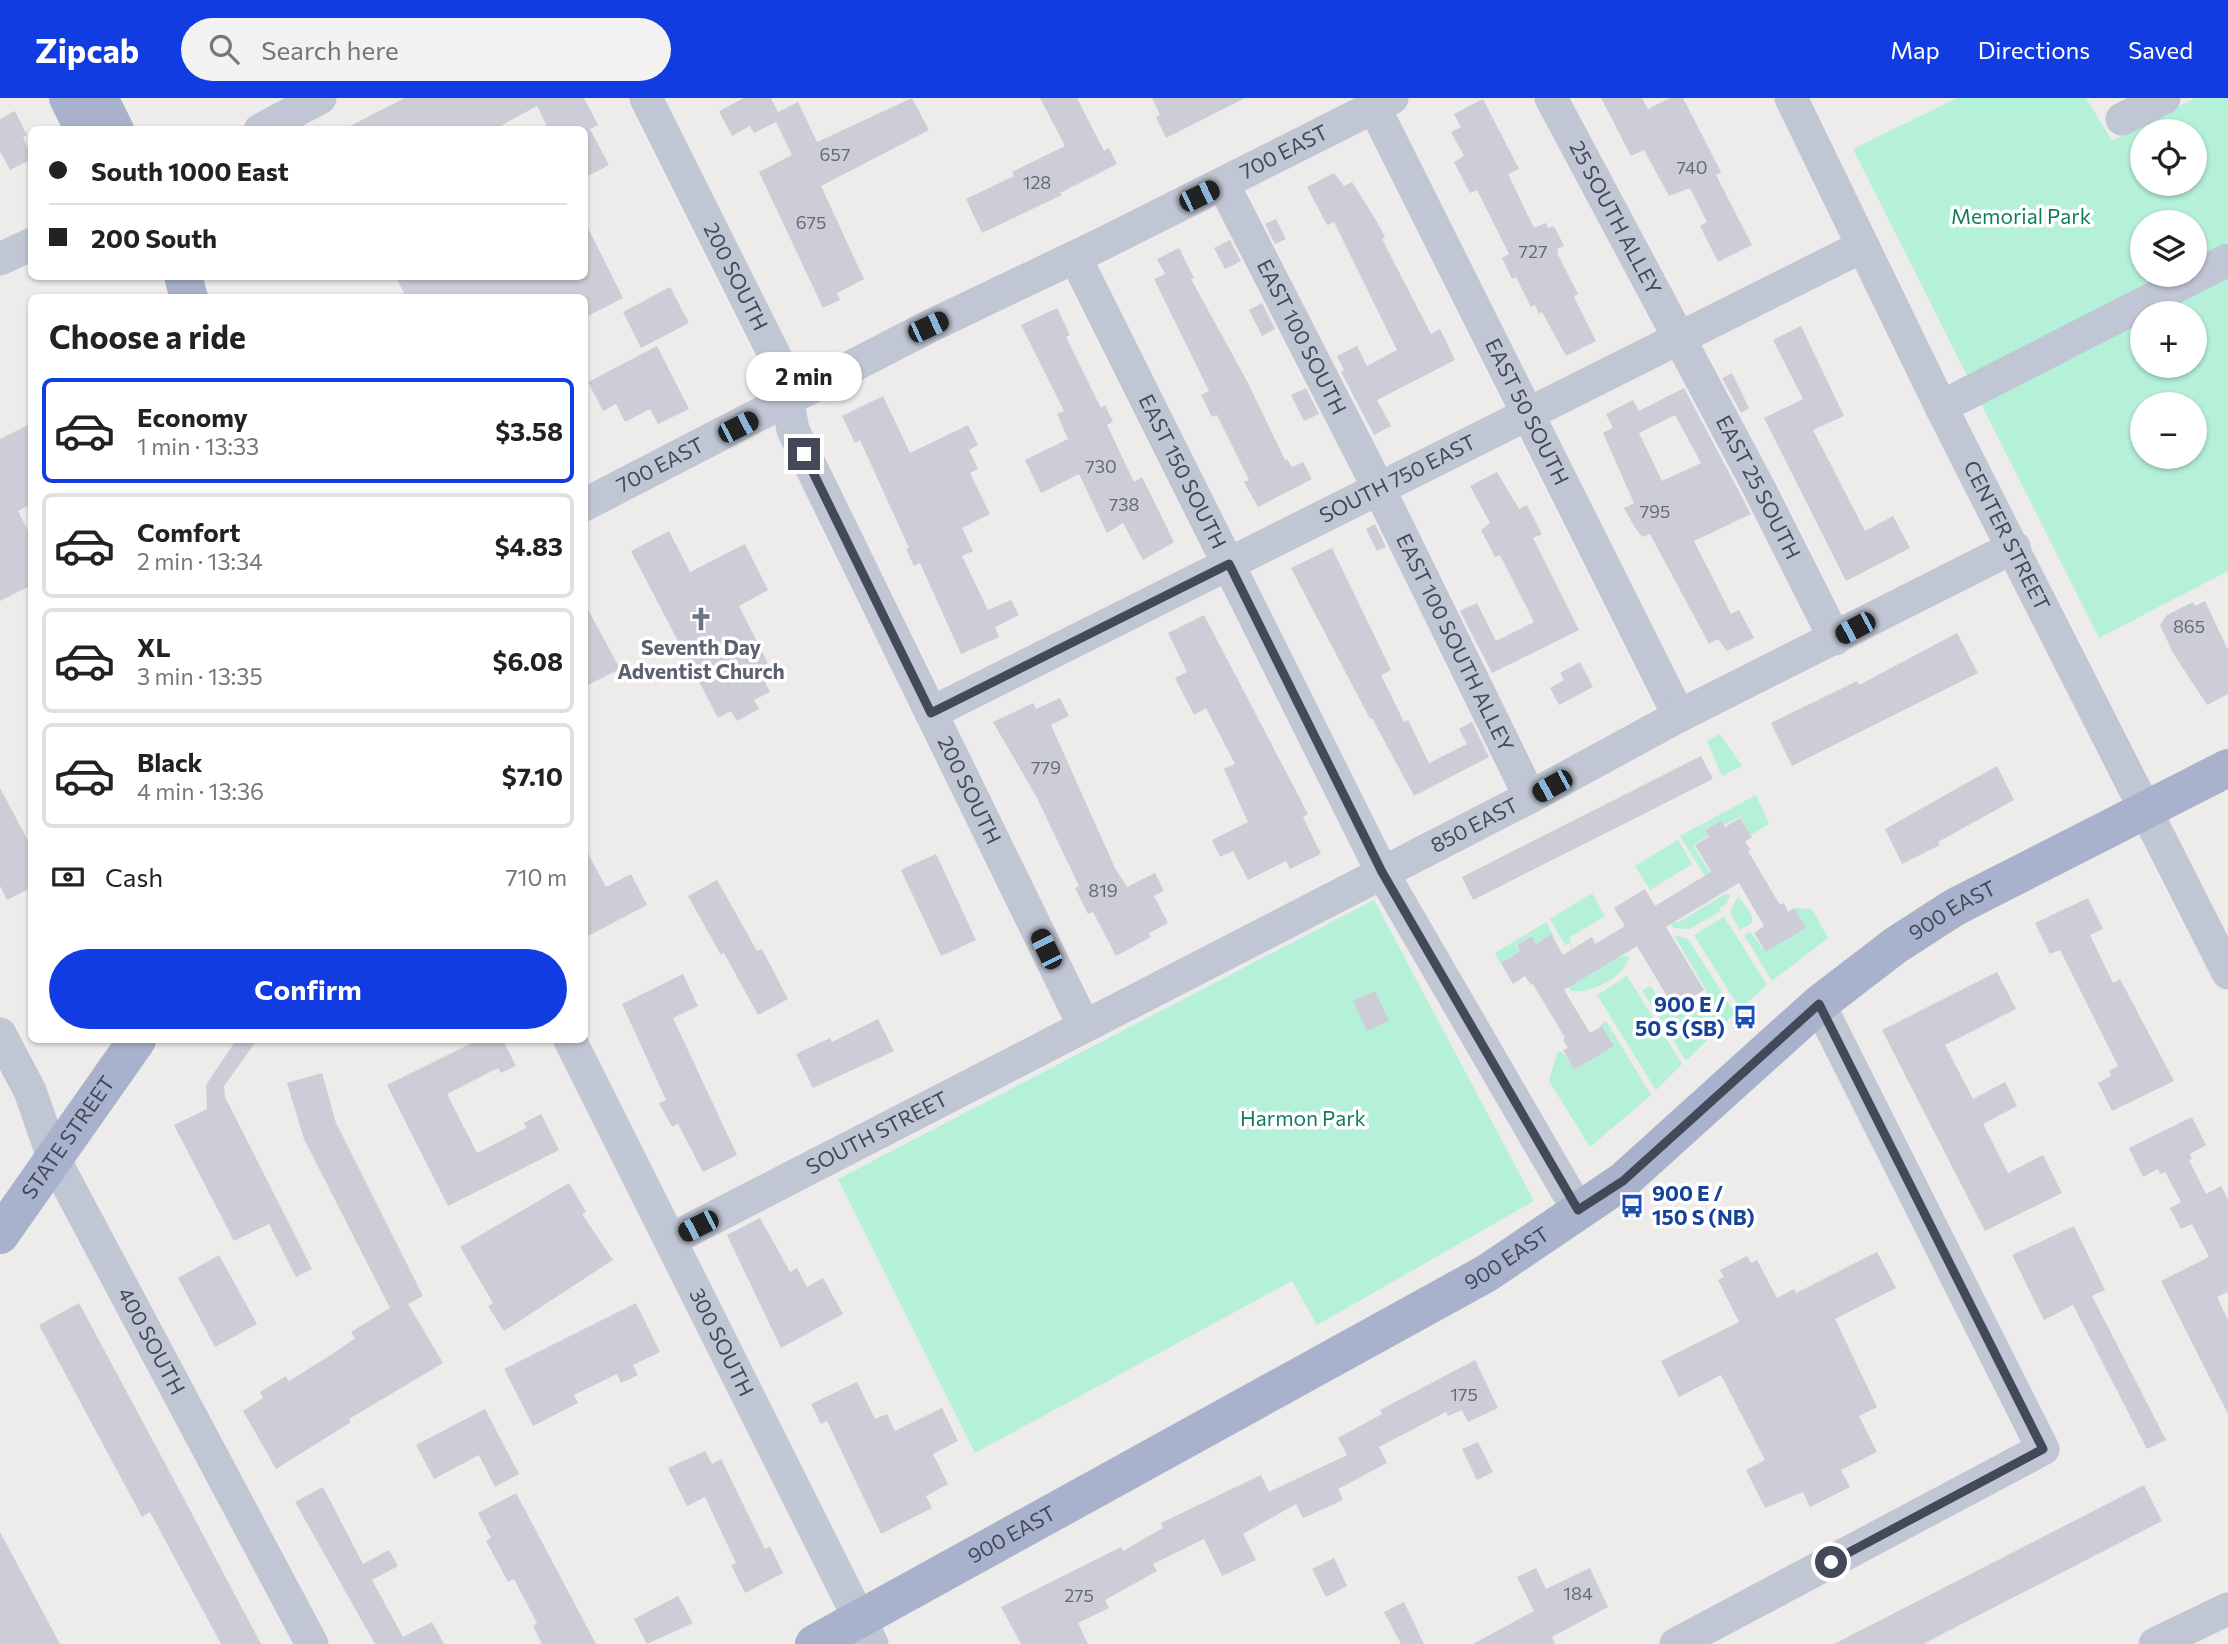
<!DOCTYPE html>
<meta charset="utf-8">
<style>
:root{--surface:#fff;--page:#f2f2f2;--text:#222;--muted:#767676;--line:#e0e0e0;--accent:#103ce2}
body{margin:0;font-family:Commissioner,sans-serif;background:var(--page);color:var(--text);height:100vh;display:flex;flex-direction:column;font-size:26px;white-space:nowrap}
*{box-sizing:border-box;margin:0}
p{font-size:23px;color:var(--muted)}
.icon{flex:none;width:38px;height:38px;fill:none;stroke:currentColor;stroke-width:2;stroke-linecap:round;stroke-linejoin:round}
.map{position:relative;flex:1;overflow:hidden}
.details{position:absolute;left:28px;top:196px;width:560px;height:749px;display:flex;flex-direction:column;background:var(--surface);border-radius:10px;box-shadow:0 2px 5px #0004}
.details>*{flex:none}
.top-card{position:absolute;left:28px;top:28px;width:560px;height:154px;border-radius:10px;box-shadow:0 2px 5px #0004;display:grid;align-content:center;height:154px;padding:0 21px;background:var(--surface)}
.fabs{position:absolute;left:2130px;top:21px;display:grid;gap:14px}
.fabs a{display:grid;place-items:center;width:77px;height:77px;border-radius:50%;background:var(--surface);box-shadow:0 2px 5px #0004;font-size:35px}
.end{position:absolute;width:32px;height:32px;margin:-16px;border:9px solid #434959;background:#fff;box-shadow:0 0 0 4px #fff}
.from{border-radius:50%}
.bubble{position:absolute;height:49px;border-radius:24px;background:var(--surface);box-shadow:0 2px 5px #0004;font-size:23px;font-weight:700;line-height:49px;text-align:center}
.car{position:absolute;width:21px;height:42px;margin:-21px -10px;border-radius:9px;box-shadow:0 0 5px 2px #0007;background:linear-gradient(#222 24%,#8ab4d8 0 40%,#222 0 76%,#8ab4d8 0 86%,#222 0)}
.top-card b{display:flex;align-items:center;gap:24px;height:66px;font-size:26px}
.top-card b+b{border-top:2px solid var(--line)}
.top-card i{width:18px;height:18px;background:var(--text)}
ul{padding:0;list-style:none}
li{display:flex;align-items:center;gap:21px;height:105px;margin:0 14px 10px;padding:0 7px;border:4px solid var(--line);border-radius:10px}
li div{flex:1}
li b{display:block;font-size:26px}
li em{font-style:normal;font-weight:700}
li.active{border-color:var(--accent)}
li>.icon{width:63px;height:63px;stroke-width:1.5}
h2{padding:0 21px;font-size:32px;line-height:84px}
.pay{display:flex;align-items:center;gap:18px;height:77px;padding:0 21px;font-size:26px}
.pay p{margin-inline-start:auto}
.cta{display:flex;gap:14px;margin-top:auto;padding:14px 21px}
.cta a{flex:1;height:80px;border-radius:42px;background:var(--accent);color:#fff;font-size:28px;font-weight:700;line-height:80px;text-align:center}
header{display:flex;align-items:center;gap:42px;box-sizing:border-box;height:98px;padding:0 35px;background:var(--accent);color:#fff}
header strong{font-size:33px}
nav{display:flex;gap:38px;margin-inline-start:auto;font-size:24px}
.search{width:490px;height:63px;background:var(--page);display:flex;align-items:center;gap:18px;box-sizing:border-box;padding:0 24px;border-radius:38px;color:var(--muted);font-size:26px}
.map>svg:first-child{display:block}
</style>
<header>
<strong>Zipcab</strong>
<div class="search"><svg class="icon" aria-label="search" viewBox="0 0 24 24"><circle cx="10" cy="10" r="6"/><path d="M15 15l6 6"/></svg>Search here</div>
<nav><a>Map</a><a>Directions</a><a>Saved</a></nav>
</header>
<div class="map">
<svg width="2228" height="1546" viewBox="0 0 2228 1546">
<rect width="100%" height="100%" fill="#eeebeb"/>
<path fill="#b5f0d9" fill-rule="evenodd" d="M1957,0H2086L2112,43L2195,0H2228V473L2099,540L1853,51ZM2142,33H2194V86H2142ZM2142,124H2194V177H2142ZM2142,215H2194V268H2142ZM2142,306H2194V359H2142Z
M1720,636L1742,668L1722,678L1707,643Z
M1756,697L1769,726L1751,737L1740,719L1724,727L1721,722L1705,731L1708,738L1693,747L1710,775L1705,778L1680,738Z
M1678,742L1692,766L1650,792L1635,768Z
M1592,795L1605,818L1569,840L1573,851L1569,845L1565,847L1550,821Z
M1725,796L1731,797L1726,806L1719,810L1721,813L1690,831L1674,830L1671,827V824H1679Z
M1738,798L1752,817V825L1740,832L1730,815Z
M1374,802L1534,1103L1317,1227L1292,1183L975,1355L838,1081Z
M1794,810L1812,811L1828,840L1772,883L1744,837L1750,834L1766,854L1806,830Z
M1724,819L1767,887L1740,911L1694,837Z
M1546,824L1556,842L1551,837L1536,845L1531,838L1516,847L1520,853L1500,865L1495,855Z
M1674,837L1688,841L1735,915L1686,963L1642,892L1651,888L1666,913L1671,915L1707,894Z
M1621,858L1629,859C1624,880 1591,896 1571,893L1568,888Z
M1627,878L1682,966L1656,992L1597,897Z
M1606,923L1651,997L1590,1049L1549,983L1557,955L1562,953L1574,972L1613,948L1602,928H1599Z"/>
<path fill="#cdcdd7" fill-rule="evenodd" d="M405,0H584L598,27L590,31L609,67L584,80V32H549L537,8L493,32H342Z
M744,0H771L778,14L798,4L817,44L912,0L929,32L821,88L864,181L837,195L840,202L823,210L759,74L792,57L776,24L754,35L750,28L732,38L719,13Z
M1040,0H1077L1104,53L1109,50L1117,66L1060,95L1062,97L982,135L966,101L1014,78L1012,74L1065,48Z
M1152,0H1245L1166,40L1156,19L1160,17Z
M1601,0H1642L1648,11L1670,0H1683L1721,74L1716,77L1752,147L1718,164L1700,128L1707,124L1690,90L1669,98L1644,52L1631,58Z
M1483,1L1519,71L1508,76L1534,130L1546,125L1548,130L1554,128L1564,148L1557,151L1558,157L1578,196L1574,199L1596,243L1566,258L1542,214L1539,216L1535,207L1531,209L1516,179L1512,181L1502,160L1509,156L1477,92L1470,95L1454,64L1464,58L1451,34L1461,29L1454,16Z
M15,13L27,37L23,39L32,61L10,72L0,53V21Z
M1334,75L1344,88L1352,84L1376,122L1385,139L1382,141L1431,236L1440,231L1455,262L1377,302L1391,328L1374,337L1341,274L1344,272L1337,258L1357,248L1367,268L1397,252L1334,124L1327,127L1307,89Z
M1276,121L1286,141L1275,146L1265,126Z
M584,122L623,200L584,220V200H406L396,178H584Z
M1230,142L1241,163L1225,171L1214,150Z
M1179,150L1194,180L1191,181L1248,285L1285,362L1287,361L1292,369L1303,364L1312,381L1258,409L1244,384L1249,382L1217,317L1212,319L1201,297L1209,293L1154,181L1165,176L1157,161Z
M670,189L689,225L641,250L623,214Z
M1262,205L1275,231L1262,238L1249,212Z
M1057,210L1070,237L1066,239L1101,310L1105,307L1113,324L1107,327L1134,384L1142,379L1174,444L1143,462L1123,425L1107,435L1079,376L1041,395L1025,362L1068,341L1057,316L1064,313L1021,227Z
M1801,228L1844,318L1813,332L1865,433L1893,418L1910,450L1846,483L1764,320L1803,301L1773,242Z
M657,248L689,311L658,326L650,311L625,324L616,306L603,313L588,284Z
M1732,275L1749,310L1741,315L1722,280Z
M1306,290L1319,316L1304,323L1291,297Z
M1684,290L1751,416L1694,443L1731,516L1739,512L1754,540L1727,553L1718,541L1709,546L1650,436L1642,439L1634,428L1624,410L1634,405L1603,335L1613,330L1606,316L1633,302L1639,313ZM1675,317L1701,365L1662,383L1639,335Z
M883,298L910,355L968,327L978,347L969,352L978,371L970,375L990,416L962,430L973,453L962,458L988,512L1011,502L1019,517L995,529L999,539L961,556L920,465L914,468L906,451L909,450L860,342L855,345L842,318Z
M32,325V406L18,413L32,441V487L0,503V341Z
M1497,374L1519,411L1527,407L1542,436L1533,440L1579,532L1492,575L1460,513L1477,505L1496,543L1534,524L1500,457L1495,459L1481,432L1490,425L1470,388Z
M1375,426L1386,449L1377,453L1366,431Z
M669,433L690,474L745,446L768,492L739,508L768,565L758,570L770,594L754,602L759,611L737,623L731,613L718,620L631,453Z
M1332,450L1391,572L1381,577L1404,624L1408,622L1429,665L1467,646L1459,631L1472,624L1489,659L1414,698L1372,620L1370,621L1291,470Z
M2205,503L2228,552V596L2207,607L2173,555L2160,527L2167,517L2193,504L2195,508Z
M584,504L620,571L584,589Z
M1204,517L1308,716L1303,719L1321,756L1290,771L1286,763L1248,782L1233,753L1220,759L1212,742L1248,724L1224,671L1235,666L1206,610L1194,617L1175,580L1187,574L1168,535Z
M1957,535L1978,575L1792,668L1771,625L1857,583L1859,587Z
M1580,564L1593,589L1559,607L1550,590L1564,582L1560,575Z
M1060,600L1069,618L1051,627L1115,770L1127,789L1155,775L1164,793L1154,798L1168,825L1149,835L1151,839L1116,858L1093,814L1088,816L1075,790L1079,788L1036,698L993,624L1033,605L1036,611Z
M1701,658L1713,681L1473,802L1462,779Z
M1997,668L2014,702L1938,744L1940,747L1902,766L1885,731Z
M0,690L32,750V789L7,802L0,788Z
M1740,720L1752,739L1745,744L1751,752L1748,753L1780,807L1784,805L1788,814L1794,810L1806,830L1766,854L1754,835L1764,828L1739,785L1666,829L1704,892L1674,910L1637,848L1564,892L1590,935L1602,928L1614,948L1574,972L1563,952L1568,950L1563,942L1565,940L1533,886L1531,887L1525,878L1513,886L1501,865L1520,853L1517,847L1532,838L1536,846L1551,836L1563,857L1592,839L1595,846L1625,828L1614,810L1645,791L1655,808L1711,774L1695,747L1709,739L1705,732L1721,722L1725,729Z
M584,748L606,789L631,776L647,807L584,840Z
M936,756L976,842L941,858L901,772Z
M717,782L757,853L762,851L788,901L758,917L724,855L721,857L688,798Z
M2088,800L2103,831L2090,837L2113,885L2120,881L2174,983L2112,1013L2098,985L2111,978L2109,973L2118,968L2060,852L2050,856L2035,825Z
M1997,874L2016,911L1945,947L1973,1001L2005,984L2017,1008L1983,1026L2008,1075L2043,1057L2062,1095L1985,1133L1882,932Z
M683,876L698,908L673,920L737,1057L703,1074L678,1026L672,1029L659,1005L666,1002L622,906Z
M1375,893L1389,923L1367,933L1353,903Z
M878,921L894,953L813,990L796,956L830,940L832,944Z
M236,942H257L224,988L225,999L312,1171L296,1179L269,1126L234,1143L174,1027L207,1011L206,987Z
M478,942H503L516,968L501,975L498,970L447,996L477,1055L526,1030L524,1025L541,1016L559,1052L448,1108L387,987Z
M322,975L336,1025L423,1198L408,1206L443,1265L349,1321L351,1324L276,1371L243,1313L263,1300L260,1294L286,1278L289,1283L334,1255L355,1240L351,1234L390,1210L304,1041L287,985Z
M2192,1019L2206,1047L2190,1056L2192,1061L2189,1062L2206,1096L2221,1088L2228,1102V1197L2227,1194L2217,1199L2228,1222V1316L2161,1183L2209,1159L2192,1126L2181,1131L2170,1110L2181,1104L2165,1074L2160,1076L2158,1071L2143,1079L2129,1050Z
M569,1085L586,1114L582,1116L613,1162L504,1233L488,1208L493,1205L460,1149Z
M760,1120L790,1174L797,1170L807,1189L823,1180L843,1216L781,1250L727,1137Z
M2074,1128L2105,1192L2092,1198L2166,1342L2147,1351L2073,1207L2044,1222L2012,1157Z
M1877,1154L1896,1190L1835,1221L1877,1309L1859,1318L1877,1354L1841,1372L1850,1389L1810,1409L1803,1394L1765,1410L1746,1372L1765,1362L1721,1277L1679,1299L1661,1263L1739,1224L1718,1182L1724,1179L1720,1172L1747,1158L1751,1165L1757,1162L1777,1200L1794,1191L1796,1195Z
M219,1157L257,1226L215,1249L178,1180Z
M79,1205L182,1397L261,1546H221L150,1414L142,1419L39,1227Z
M636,1205L660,1254L633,1267L638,1277L621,1285L617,1276L574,1297L578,1305L533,1328L504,1271Z
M1475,1262L1498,1310L1468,1324L1462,1312L1448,1318L1446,1314L1379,1349L1387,1365L1338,1391L1343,1402L1303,1420L1296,1406L1243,1436L1256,1462L1222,1478L1204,1441L1153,1466L1157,1473L1105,1502L1109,1510L1078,1525L1088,1546H1021L1001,1509L1121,1449L1123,1453L1163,1430L1161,1425L1261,1377L1269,1394L1347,1357L1338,1340L1382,1316L1380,1312Z
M857,1284L875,1321L887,1316L895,1333L942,1310L958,1343L933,1356L948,1386L926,1398L932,1410L881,1436L827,1323L821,1326L811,1306Z
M485,1311L519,1376L495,1389L479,1357L434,1381L416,1347Z
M1478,1344L1493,1374L1477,1382L1462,1351Z
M705,1353L712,1366L721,1361L765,1451L770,1448L783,1475L745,1495L731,1467L736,1465L705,1399L687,1408L668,1370Z
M2144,1387L2162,1423L1923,1546H1834Z
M323,1389L363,1466L389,1452L398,1468L372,1482L403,1539L432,1524L444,1546H375L295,1404Z
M516,1395L596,1546H542L533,1528L537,1525L514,1481L508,1484L486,1443L491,1440L478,1415Z
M0,1434L60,1546H0Z
M1334,1460L1347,1488L1326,1499L1312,1471Z
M1536,1470L1546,1491L1590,1470L1608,1509L1552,1539L1555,1546H1473L1534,1513L1517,1479Z
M678,1498L693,1525L647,1546L634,1521Z
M1404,1504L1424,1546H1401L1384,1514Z"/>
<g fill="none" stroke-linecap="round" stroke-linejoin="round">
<g stroke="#c0c6d4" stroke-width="33">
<path id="s1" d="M646,0L782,272L793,332L1084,928"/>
<path id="s2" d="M1551,0L1758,388L1835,541"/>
<path id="s3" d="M1791,0L1941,309L2228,875"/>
<path id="s4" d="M1374,9L1679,618"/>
<path d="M2122,21L2164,0"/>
<path d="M260,32L320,0"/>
<path id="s5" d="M1223,86L1379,391L1530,699"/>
<path id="s6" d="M1075,159L1382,774L1578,1112"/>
<path d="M0,161L32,146"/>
<path d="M1941,309L2228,162"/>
<path id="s7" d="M584,407L928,229L1102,146L1392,0"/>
<path id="s8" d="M931,615L1863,148"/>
<path id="s9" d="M0,936L30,993L53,1059L312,1546"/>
<path id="s10" d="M570,942L872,1546"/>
<path id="s11" d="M670,1142L1530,699L1679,618L2014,449"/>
<path d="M1676,1546L2043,1351L1819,906"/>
<path d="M2155,1546L2228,1511"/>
</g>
<g stroke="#a9b2cc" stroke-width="38">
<path d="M68,0L84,32"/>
<path d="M99,0L115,32"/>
<path d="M183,178L189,200"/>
<path id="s12" d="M0,1137L137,942"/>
<path id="s13" d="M814,1546L1487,1175L1623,1083L1819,906L1896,847L1955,809L2228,670"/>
</g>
</g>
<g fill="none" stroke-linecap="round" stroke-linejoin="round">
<path stroke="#434959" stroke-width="9" d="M804,356L931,615L1229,466L1382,774L1578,1112L1623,1083L1819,906L2043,1351L1831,1464"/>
</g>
<defs>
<g id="church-bare" transform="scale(1.89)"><path d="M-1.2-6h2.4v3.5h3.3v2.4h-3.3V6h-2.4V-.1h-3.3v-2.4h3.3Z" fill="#6b7280" stroke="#fff" stroke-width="2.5" paint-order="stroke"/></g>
<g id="bus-bare" transform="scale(1.89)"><path d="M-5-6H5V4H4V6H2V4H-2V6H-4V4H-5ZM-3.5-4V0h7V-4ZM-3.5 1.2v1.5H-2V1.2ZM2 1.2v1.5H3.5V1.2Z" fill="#1a4fb4" stroke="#fff" stroke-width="2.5" paint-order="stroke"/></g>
</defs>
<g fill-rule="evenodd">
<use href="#church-bare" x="701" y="521"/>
<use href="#bus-bare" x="1745" y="919"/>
<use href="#bus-bare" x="1632" y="1108"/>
</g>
<g text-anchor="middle" stroke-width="7" stroke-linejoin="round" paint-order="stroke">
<g font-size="18" fill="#666a78">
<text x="835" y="63">657</text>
<text x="1692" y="76">740</text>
<text x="1037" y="91">128</text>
<text x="811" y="131">675</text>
<text x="1533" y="160">727</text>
<text x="1101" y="375">730</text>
<text x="1124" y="413">738</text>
<text x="1655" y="420">795</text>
<text x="2189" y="535">865</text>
<text x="1046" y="676">779</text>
<text x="1103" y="799">819</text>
<text x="1464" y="1303">175</text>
<text x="1578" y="1502">184</text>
<text x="1079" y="1504">275</text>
</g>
<g font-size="21" fill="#434959" stroke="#fff">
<text dy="7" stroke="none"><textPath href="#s7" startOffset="784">700 EAST</textPath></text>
<text dy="7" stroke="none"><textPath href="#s2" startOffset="136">25 SOUTH ALLEY</textPath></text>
<text dy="7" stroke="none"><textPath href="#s1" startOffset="200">200 SOUTH</textPath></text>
<text dy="7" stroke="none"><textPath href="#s5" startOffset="172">EAST 100 SOUTH</textPath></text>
<text dy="7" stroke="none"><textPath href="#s4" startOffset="341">EAST 50 SOUTH</textPath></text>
<text dy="7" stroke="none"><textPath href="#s7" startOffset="86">700 EAST</textPath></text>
<text dy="7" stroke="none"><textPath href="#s6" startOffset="240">EAST 150 SOUTH</textPath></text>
<text dy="7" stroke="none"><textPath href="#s8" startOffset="522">SOUTH 750 EAST</textPath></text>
<text dy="7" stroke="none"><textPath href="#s2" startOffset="441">EAST 25 SOUTH</textPath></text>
<text dy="7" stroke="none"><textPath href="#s3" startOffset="488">CENTER STREET</textPath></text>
<text dy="7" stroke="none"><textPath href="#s5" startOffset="514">EAST 100 SOUTH ALLEY</textPath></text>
<text dy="7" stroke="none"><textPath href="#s1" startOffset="766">200 SOUTH</textPath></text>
<text dy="7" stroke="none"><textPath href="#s11" startOffset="905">850 EAST</textPath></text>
<text dy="7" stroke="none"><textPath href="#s13" startOffset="1360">900 EAST</textPath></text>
<text dy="7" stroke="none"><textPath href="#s11" startOffset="233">SOUTH STREET</textPath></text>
<text dy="7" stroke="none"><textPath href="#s12" startOffset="119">STATE STREET</textPath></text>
<text dy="7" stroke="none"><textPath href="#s13" startOffset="793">900 EAST</textPath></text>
<text dy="7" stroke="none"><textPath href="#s9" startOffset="343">400 SOUTH</textPath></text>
<text dy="7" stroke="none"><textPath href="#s10" startOffset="338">300 SOUTH</textPath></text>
<text dy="7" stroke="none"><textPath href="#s13" startOffset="226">900 EAST</textPath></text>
</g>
<g font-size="21" fill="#127c5f" stroke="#fff">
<text x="2021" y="126">Memorial Park</text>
<text x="1303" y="1028">Harmon Park</text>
</g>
<g font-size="21" font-weight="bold" fill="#5b616d" stroke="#fff">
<text x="701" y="557">Seventh Day<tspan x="701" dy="24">Adventist Church</tspan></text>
</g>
<g font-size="21" font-weight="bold" fill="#164399" stroke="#fff" text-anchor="end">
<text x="1725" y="914">900 E /<tspan x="1725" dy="24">50 S (SB)</tspan></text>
<text x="1652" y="1103" text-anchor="start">900 E /<tspan x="1652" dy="24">150 S (NB)</tspan></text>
</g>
</g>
</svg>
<div class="fabs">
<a><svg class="icon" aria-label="locate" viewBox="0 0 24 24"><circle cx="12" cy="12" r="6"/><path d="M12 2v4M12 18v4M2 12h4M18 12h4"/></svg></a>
<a><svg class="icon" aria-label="layers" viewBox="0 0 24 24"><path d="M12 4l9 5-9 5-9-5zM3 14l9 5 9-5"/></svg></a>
<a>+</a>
<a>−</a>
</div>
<i class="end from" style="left:1831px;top:1464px"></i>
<i class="end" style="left:804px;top:356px"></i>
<div class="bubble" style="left:746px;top:254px;width:116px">2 min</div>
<i class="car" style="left:1199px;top:98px;rotate:64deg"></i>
<i class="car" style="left:928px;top:229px;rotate:65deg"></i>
<i class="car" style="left:738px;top:329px;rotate:63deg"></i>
<i class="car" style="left:1855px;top:530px;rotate:242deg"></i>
<i class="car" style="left:1552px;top:688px;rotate:241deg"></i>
<i class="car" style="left:1046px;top:851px;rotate:334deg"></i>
<i class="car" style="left:698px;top:1128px;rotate:243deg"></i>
<div class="top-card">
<b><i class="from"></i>South 1000 East</b>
<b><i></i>200 South</b>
</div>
<section class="details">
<h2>Choose a ride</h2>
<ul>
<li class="active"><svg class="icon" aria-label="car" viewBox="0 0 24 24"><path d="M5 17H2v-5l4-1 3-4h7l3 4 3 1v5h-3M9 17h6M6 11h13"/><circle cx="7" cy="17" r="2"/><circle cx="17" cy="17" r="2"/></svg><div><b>Economy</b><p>1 min · 13:33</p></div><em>$3.58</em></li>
<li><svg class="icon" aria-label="car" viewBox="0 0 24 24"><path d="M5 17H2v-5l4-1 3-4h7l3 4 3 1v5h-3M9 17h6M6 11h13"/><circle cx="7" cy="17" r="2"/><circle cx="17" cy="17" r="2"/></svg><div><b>Comfort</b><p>2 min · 13:34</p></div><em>$4.83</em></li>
<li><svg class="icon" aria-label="car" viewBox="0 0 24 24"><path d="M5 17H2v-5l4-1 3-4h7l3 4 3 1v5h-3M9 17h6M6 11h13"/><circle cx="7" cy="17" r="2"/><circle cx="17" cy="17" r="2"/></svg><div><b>XL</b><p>3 min · 13:35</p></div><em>$6.08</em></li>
<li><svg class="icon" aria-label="car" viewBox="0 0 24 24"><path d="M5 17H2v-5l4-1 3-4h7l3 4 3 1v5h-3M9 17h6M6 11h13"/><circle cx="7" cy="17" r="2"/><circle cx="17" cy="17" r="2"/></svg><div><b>Black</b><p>4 min · 13:36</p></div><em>$7.10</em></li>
</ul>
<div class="pay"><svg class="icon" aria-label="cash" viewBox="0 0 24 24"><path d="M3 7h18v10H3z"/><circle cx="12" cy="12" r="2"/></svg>Cash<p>710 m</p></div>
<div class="cta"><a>Confirm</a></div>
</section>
</div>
